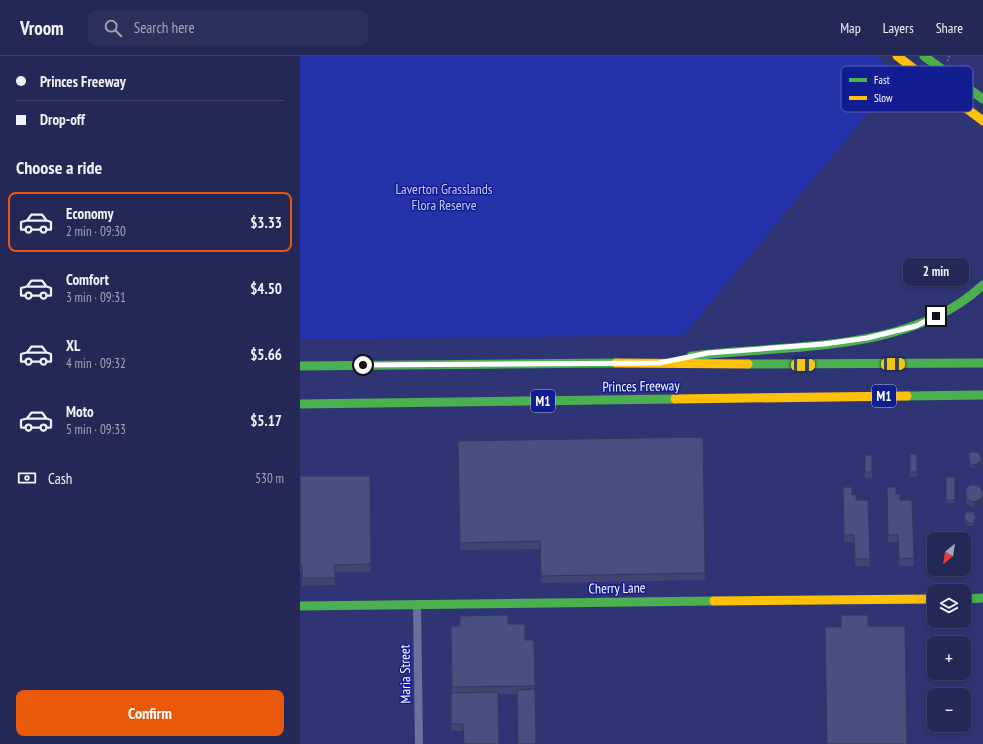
<!DOCTYPE html>
<meta charset="utf-8">
<style>
:root{--surface:#232857;--page:#2b305d;--text:#f1f3f6;--muted:#a3a6ba;--line:#40446d;--accent:#ea580c}
body{margin:0;font-family:"PT Sans Narrow",sans-serif;background:var(--page);color:var(--text);height:100vh;display:flex;flex-direction:column;font-size:15px;white-space:nowrap}
*{box-sizing:border-box;margin:0}
p{font-size:13px;color:var(--muted)}
.icon{flex:none;width:22px;height:22px;fill:none;stroke:currentColor;stroke-width:2;stroke-linecap:round;stroke-linejoin:round}
.map{position:relative;flex:1;overflow:hidden}
.sheet{display:flex;flex-direction:column;background:var(--surface);width:300px}
.sheet>*{flex:none}
.hud{display:grid;align-content:center;height:88px;padding:0 16px;background:var(--surface)}
.needle{width:26px;rotate:210deg}
.fabs{position:absolute;left:627px;top:476px;display:grid;gap:8px}
.fabs a{display:grid;place-items:center;width:44px;height:44px;border-radius:8px;background:var(--surface);box-shadow:0 2px 6px #0003,0 0 0 1px var(--line);font-size:20px}
.end{position:absolute;width:18px;height:18px;margin:-9px;border:5px solid #fff;background:#111;box-shadow:0 0 0 2px #111}
.from{border-radius:50%}
.bubble{position:absolute;height:28px;border-radius:8px;background:var(--surface);box-shadow:0 2px 6px #0003,0 0 0 1px var(--line);font-size:13px;font-weight:800;line-height:28px;text-align:center}
.car{position:absolute;width:12px;height:24px;margin:-12px -6px;border-radius:5px;box-shadow:0 0 3px 1px #0007;background:linear-gradient(#f5c518 24%,#345 0 40%,#f5c518 0 76%,#345 0 86%,#f5c518 0)}
.hud b{display:flex;align-items:center;gap:14px;height:38px;font-size:15px}
.hud b+b{border-top:1px solid var(--line)}
.hud i{width:10px;height:10px;background:var(--text)}
ul{padding:0;list-style:none}
li{display:flex;align-items:center;gap:12px;height:60px;margin:0 8px 6px;padding:0 8px;border:2px solid transparent;border-radius:8px}
li div{flex:1}
li b{display:block;font-size:15px}
li em{font-style:normal;font-weight:800}
li.selected{border-color:var(--accent)}
li>.icon{width:36px;height:36px;stroke-width:1.5}
h2{padding:0 16px;font-size:18px;line-height:48px}
.pay{display:flex;align-items:center;gap:10px;height:44px;padding:0 16px;font-size:15px}
.pay p{margin-inline-start:auto}
.action{display:flex;gap:8px;margin-top:auto;padding:8px 16px}
.action a{flex:1;height:46px;border-radius:8px;background:var(--accent);color:#fff;font-size:16px;font-weight:800;line-height:46px;text-align:center}
header{display:flex;align-items:center;gap:24px;box-sizing:border-box;height:56px;padding:0 20px;background:var(--surface);border-bottom:1px solid var(--line)}
header strong{font-size:19px}
nav{display:flex;gap:22px;margin-inline-start:auto;font-size:14px}
.search{width:280px;height:36px;background:var(--page);display:flex;align-items:center;gap:10px;box-sizing:border-box;padding:0 14px;border-radius:8px;color:var(--muted);font-size:15px}
main{display:flex;flex:1;min-height:0}
.map>svg:first-child{display:block}
</style>
<header>
<strong>Vroom</strong>
<div class="search"><svg class="icon" aria-label="search" viewBox="0 0 24 24"><circle cx="10" cy="10" r="6"/><path d="M15 15l6 6"/></svg>Search here</div>
<nav><a>Map</a><a>Layers</a><a>Share</a></nav>
</header>
<main>
<section class="sheet">
<div class="hud">
<b><i class="from"></i>Princes Freeway</b>
<b><i></i>Drop-off</b>
</div>
<h2>Choose a ride</h2>
<ul>
<li class="selected"><svg class="icon" aria-label="car" viewBox="0 0 24 24"><path d="M5 17H2v-5l4-1 3-4h7l3 4 3 1v5h-3M9 17h6M6 11h13"/><circle cx="7" cy="17" r="2"/><circle cx="17" cy="17" r="2"/></svg><div><b>Economy</b><p>2 min · 09:30</p></div><em>$3.33</em></li>
<li><svg class="icon" aria-label="car" viewBox="0 0 24 24"><path d="M5 17H2v-5l4-1 3-4h7l3 4 3 1v5h-3M9 17h6M6 11h13"/><circle cx="7" cy="17" r="2"/><circle cx="17" cy="17" r="2"/></svg><div><b>Comfort</b><p>3 min · 09:31</p></div><em>$4.50</em></li>
<li><svg class="icon" aria-label="car" viewBox="0 0 24 24"><path d="M5 17H2v-5l4-1 3-4h7l3 4 3 1v5h-3M9 17h6M6 11h13"/><circle cx="7" cy="17" r="2"/><circle cx="17" cy="17" r="2"/></svg><div><b>XL</b><p>4 min · 09:32</p></div><em>$5.66</em></li>
<li><svg class="icon" aria-label="car" viewBox="0 0 24 24"><path d="M5 17H2v-5l4-1 3-4h7l3 4 3 1v5h-3M9 17h6M6 11h13"/><circle cx="7" cy="17" r="2"/><circle cx="17" cy="17" r="2"/></svg><div><b>Moto</b><p>5 min · 09:33</p></div><em>$5.17</em></li>
</ul>
<div class="pay"><svg class="icon" aria-label="cash" viewBox="0 0 24 24"><path d="M3 7h18v10H3z"/><circle cx="12" cy="12" r="2"/></svg>Cash<p>530 m</p></div>
<div class="action"><a>Confirm</a></div>
</section>
<div class="map">
<svg width="683" height="688" viewBox="0 0 683 688">
<rect width="100%" height="100%" fill="#2f3574"/>
<path fill="#2532a9" d="M0,0H575L591,12V26L583,39L384,279L0,284Z"/>
<g fill="none" stroke-linecap="round" stroke-linejoin="round">
<path stroke="#6b719f" stroke-width="1.5" stroke-dasharray="2 3" stroke-linecap="butt" d="M647,5L650,1L648,0"/>
<path stroke="#6b719f" stroke-width="8" d="M117,548L119,688"/>
<path stroke="#4caf50" stroke-width="9" d="M624,0L683,43
M391,300C486,288 608,299 683,229
M448,308L683,307
M0,310L316,307
M607,340L683,339
M0,348L375,343
M664,543L683,542
M0,550L414,545"/>
<path stroke="#ffc107" stroke-width="9" d="M597,0L683,65
M316,307L448,308
M375,343L607,340
M414,545L634,543"/>
</g>
<path fill="#404470" d="M403,381L405,524L241,527L240,493L160,494L158,385Z
M610,398H617V421H610Z
M669,398L682,405L681,409L675,412L671,411L669,409Z
M565,399H572V422H565Z
M0,420H70L71,516H35V529L2,530V516H0Z
M646,421H655V447H646Z
M543,431L552,439L556,444H568L570,510H555L554,486H544Z
M587,431L596,438L600,444H612L614,510H599L598,486H588Z
M666,432L682,447L674,452L670,450L666,447Z
M664,461L676,465L673,470H667L664,465Z
M639,513H654V520H639Z
M208,568L225,584H234L235,633L217,638H198L163,675H151V637H152L151,570Z"/>
<path fill="#34375b" d="M682,402L681,409L675,412V409Z
M683,439L682,447L674,452V446Z
M676,461V465L673,470V467Z"/>
<path fill="#4a4f82" stroke="#34375b" d="M403,381L405,517L241,520L240,485L160,487L158,385Z
M671,396H678L682,402L681,405L675,409L671,408L669,405V398Z
M610,398H617V416H610Z
M565,399H572V416H565Z
M0,420H70L71,508L34,509L35,522H2V509H0Z
M646,421H655V444H646Z
M670,429H679L683,436L682,442L674,446L670,445L666,442V432Z
M543,431H552V439L556,438V444H568L570,503H555L554,479H544Z
M587,431H596V438H600V444H612L614,502L599,503L598,479H588Z
M667,456H673L676,461L673,467H667L664,461L665,458Z
M639,513H654V514H639Z
M208,559V568H225V584H234L235,630L152,631L151,570H160V560Z
M541,559H568V570H605L607,688H527L525,571H541Z
M235,633L236,688H218L217,634Z
M198,636L199,688H164L163,668H151V637Z"/>
<g fill="none" stroke-linecap="round" stroke-linejoin="round">
<path stroke="#fff" stroke-width="5" d="M63,309L359,307L408,297L524,288L567,282L616,270L636,260"/>
</g>
<g text-anchor="middle" stroke-width="3" stroke-linejoin="round" paint-order="stroke">
<g fill="#121d91" stroke="#b8bbde" stroke-width="1">
<rect x="572" y="329" width="24" height="22" rx="3"/>
<rect x="231" y="334" width="24" height="22" rx="3"/>
</g>
<g font-size="13" font-weight="bold" fill="#fff">
<text x="584" y="345">M1</text>
<text x="243" y="350">M1</text>
</g>
<g font-size="14" fill="#c5cbfd" stroke="#121d91">
<text x="144" y="138">Laverton Grasslands<tspan x="144" dy="16">Flora Reserve</tspan></text>
</g>
<g font-size="14" fill="#fff" stroke="#121d91">
<text transform="translate(341 330) rotate(-1)" y="5">Princes Freeway</text>
<text transform="translate(317 532) rotate(-1)" y="5">Cherry Lane</text>
<text transform="translate(105 618) rotate(-91)" y="5">Maria Street</text>
</g>
</g>
<rect x="541" y="10" width="132" height="46" rx="6" fill="#121d91" stroke="#5961b2" stroke-width="1"/>
<rect x="549" y="22" width="18" height="4" fill="#4caf50"/>
<rect x="549" y="40" width="18" height="4" fill="#ffc107"/>
<g font-size="11" fill="#fff">
<text x="574" y="28">Fast</text>
<text x="574" y="46">Slow</text>
</g>
</svg>
<div class="fabs">
<a><svg class="needle" viewBox="-14 -14 28 28"><path d="M0-13l5 13h-10z" fill="#e53935"/><path d="M0 13l5-13h-10z" fill="#a3a6ba"/></svg></a>
<a><svg class="icon" aria-label="layers" viewBox="0 0 24 24"><path d="M12 4l9 5-9 5-9-5zM3 14l9 5 9-5"/></svg></a>
<a>+</a>
<a>−</a>
</div>
<i class="end from" style="left:63px;top:309px"></i>
<i class="end" style="left:636px;top:260px"></i>
<div class="bubble" style="left:603px;top:202px;width:66px">2 min</div>
<i class="car" style="left:593px;top:308px;rotate:89deg"></i>
<i class="car" style="left:503px;top:309px;rotate:89deg"></i>
</div>
</main>
